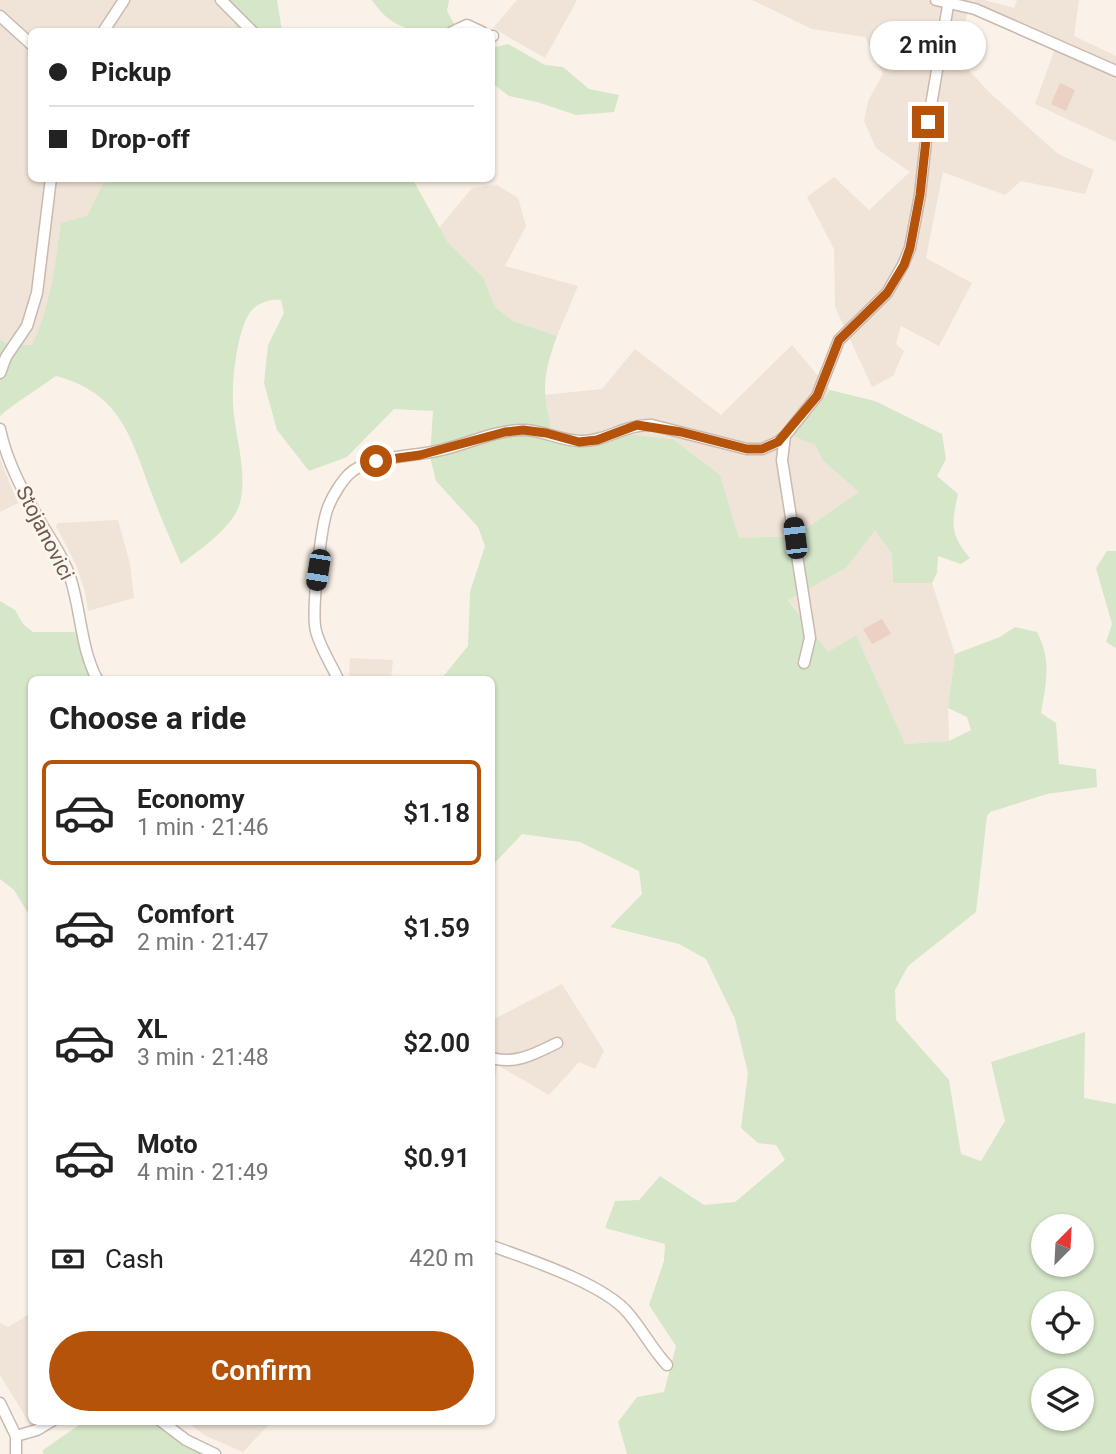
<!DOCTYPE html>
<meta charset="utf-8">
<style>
:root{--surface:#fff;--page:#f6f6f6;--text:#222;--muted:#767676;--line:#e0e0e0;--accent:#b45309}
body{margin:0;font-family:Roboto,sans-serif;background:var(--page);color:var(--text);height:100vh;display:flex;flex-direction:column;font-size:26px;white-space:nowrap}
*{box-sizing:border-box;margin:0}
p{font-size:23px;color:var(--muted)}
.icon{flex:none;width:38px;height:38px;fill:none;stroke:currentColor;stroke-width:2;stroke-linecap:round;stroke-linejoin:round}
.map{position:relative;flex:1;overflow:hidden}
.drawer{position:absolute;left:28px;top:676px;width:467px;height:749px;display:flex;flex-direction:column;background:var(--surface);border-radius:10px;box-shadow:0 2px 5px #0004}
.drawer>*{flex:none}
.banner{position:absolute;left:28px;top:28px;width:467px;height:154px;border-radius:10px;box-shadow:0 2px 5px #0004;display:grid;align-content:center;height:154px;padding:0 21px;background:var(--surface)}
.needle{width:46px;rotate:24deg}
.buttons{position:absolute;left:1031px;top:1214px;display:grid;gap:14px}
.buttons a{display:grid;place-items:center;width:63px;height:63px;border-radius:50%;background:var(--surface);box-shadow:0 2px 5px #0004;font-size:35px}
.end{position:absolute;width:32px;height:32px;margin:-16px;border:9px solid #b45309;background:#fff;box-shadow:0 0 0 4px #fff}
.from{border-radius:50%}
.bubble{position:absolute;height:49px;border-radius:24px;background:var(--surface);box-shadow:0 2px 5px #0004;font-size:23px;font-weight:600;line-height:49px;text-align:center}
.car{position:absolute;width:21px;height:42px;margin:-21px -10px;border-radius:9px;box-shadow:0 0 5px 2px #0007;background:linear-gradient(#222 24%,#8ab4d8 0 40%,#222 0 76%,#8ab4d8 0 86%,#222 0)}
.banner b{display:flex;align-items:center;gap:24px;height:66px;font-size:26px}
.banner b+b{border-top:2px solid var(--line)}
.banner i{width:18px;height:18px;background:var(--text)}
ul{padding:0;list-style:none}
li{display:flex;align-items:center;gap:21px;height:105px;margin:0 14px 10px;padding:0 7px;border:4px solid transparent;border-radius:10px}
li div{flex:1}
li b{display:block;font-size:26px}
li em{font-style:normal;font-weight:600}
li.on{border-color:var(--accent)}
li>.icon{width:63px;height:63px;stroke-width:1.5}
h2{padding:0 21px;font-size:32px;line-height:84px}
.pay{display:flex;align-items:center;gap:18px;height:77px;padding:0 21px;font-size:26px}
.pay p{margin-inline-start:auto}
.action{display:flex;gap:14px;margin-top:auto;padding:14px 21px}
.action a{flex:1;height:80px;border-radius:42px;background:var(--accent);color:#fff;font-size:28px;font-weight:600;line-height:80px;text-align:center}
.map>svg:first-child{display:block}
</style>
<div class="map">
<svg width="1116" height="1454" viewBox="0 0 1116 1454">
<rect width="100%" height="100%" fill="#faf2e8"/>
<path fill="#f0e3d7" d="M0,0H228L236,25L237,32H32V178L115,179L103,185L54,279L44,319L32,346L9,345L0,339Z
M517,0H577L545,58L493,28Z
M752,0H984L1014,8L1017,0H1079L1074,36L1116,56V142L1035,104L1055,49L967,13L960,61L990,93L1058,154L1094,170L1085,194L1021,181L1005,195L943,172L926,258L972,283L939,346L901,326L896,344L904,351L893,376L872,387L835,307L834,249L807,197L834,177L869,210L910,172L876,148L864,121L868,101L883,74L865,37L812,29Z
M497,185L518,198L526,226L505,266L578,286L557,336L513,321L495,307L483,277L447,241L439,228L472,188Z
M792,345L830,390L811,414L790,435L815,445L823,461L859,492L795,536L739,538L720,475L673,439L599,431L554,442L543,395L602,389L635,349L721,415Z
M0,459L18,503L0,512Z
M118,520L130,564L134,598L88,611L85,591L76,565L56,526L58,523Z
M875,529L892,554L893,583H932L955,654L948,708L949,741L904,744L856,635L828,652L788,599L846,568Z
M350,658L393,660L391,679H349Z
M562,984L604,1051L595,1069L579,1062L549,1095L497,1065L492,1095V1020Z
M31,1313L32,1421H41L31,1426L0,1375V1323L8,1327Z
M186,1421H272L243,1452L204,1435Z"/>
<path fill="#d6e6c8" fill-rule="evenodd" d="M228,0H277L282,31H237Z
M372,0H449L447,11L458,31C420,31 395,35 372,0Z
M508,44L545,65L563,67L589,89L619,95L614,112L576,115L537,102L509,96L492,83V48Z
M115,178H412L447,241L483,277L495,307L513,321L557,336C540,383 543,394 554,442L599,431L673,439L720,475L739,538L795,536L859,492L823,461L815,445L790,435L811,414L830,390L875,401L942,434L946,459L937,476L958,494C952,522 949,534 970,558L961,564L938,556L937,573L932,583H893L892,554L875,530L846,568L788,600L828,652L856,635L905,744L949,741L971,730L967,717L948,708L955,654L1000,637L1015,627L1037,632C1052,661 1046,682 1041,713L1056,723L1059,764L1096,769L1097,787L1047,794L990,812L987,816L976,912L908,966L895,990L896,1020L949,1080L961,1154L981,1161L1005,1121L991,1062L1085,1032L1084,1098L1116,1104V1454H627L618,1422L637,1397L664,1392L676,1346L649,1305L664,1261L665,1244L605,1228L615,1201L639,1200L660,1176L704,1205L735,1202L785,1160L776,1145L758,1143L741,1128L748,1073L735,1019L706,959L679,944L610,927L642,894L639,871L580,842L522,834L492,866V679H441L468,646L470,592L485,546L478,527L436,481L430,457L433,411L394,409L347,457L309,471L277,430L264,383L268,345L284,313L281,300C270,299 256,303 249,314C237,333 232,379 233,402C234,436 248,468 240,503C234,526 200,550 181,564C171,541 161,518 152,494C131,438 121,393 56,376C37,390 17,401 0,416V339L9,345H32C51,305 55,267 61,223L87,216L103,184ZM1043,1227H1082V1265H1043ZM1043,1304H1082V1342H1043ZM1043,1381H1082V1419H1043Z
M1107,551H1116V648L1106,642L1112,624L1096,568Z
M0,601L15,610L23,624L33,632H75L95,679H32L31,918L14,890L0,879Z
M85,1421H162L193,1445L201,1454H43V1450Z"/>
<path fill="#ebd0c3" d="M1060,83L1075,90L1066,111L1051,104Z
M882,619L891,634L872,644L863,629Z"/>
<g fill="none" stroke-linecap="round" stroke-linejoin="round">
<g stroke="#cab9af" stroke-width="13">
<path id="minor" d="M221,0L253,32
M936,0L975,9L1116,71
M0,16L32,45
M103,32L124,0
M452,32L467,25L482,32
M492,36H493
M0,373L6,357L27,326L37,293L51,178
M0,429C7,464 26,497 44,528C54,544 65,561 71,580C81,612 81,649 97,679
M785,436L782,460L810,638L804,663
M338,679C331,664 320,647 316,631C311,614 321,521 329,505C333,495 342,481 349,474C369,455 415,457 441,450C468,444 495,430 523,430C543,430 561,441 580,441C606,442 624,424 652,425L747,449H762L778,442L785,436L817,396L839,340L887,293L903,265L910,248L920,195L928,123L949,0
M492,1058C516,1065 536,1053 557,1043
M492,1246C528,1259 604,1284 628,1313C642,1329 652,1349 667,1365
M0,1403L16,1436V1454
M161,1421L186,1440L215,1454
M16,1436L37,1430L52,1421"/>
</g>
<use href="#minor" stroke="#fff" stroke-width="10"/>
</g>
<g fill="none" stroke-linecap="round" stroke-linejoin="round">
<path stroke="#b45309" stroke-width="9" d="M376,461L420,455L505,432L523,430L546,433L579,442L597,440L637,425L681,432L747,449H762L778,442L817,396L839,340L887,293L904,265L910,248L920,195L928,122"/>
</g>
<g text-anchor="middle" stroke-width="5" stroke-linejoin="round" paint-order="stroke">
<g font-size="21" fill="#70594f" stroke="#fdf6ee">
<text transform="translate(45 533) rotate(63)" y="7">Stojanovici</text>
</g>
</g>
</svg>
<div class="buttons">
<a><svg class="needle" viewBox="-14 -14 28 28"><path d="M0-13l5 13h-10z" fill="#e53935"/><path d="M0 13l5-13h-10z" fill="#767676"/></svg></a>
<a><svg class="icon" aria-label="locate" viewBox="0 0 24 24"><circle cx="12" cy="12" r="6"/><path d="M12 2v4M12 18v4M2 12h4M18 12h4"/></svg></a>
<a><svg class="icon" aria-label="layers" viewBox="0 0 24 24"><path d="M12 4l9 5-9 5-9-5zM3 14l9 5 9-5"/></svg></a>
</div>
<i class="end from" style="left:376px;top:461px"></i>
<i class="end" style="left:928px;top:122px"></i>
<div class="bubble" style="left:870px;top:21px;width:116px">2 min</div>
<i class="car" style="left:795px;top:538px;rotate:353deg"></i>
<i class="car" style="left:318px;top:570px;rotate:189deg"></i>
<div class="banner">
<b><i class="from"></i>Pickup</b>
<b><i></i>Drop-off</b>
</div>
<section class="drawer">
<h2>Choose a ride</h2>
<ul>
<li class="on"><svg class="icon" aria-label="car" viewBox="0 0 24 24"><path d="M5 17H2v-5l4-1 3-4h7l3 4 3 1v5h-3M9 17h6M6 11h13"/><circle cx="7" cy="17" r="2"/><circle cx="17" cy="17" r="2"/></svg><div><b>Economy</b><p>1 min · 21:46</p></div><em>$1.18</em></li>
<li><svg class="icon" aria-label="car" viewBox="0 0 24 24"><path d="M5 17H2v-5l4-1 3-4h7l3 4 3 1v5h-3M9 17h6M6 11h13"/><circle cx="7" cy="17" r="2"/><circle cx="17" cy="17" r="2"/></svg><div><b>Comfort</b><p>2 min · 21:47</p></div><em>$1.59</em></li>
<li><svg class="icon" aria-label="car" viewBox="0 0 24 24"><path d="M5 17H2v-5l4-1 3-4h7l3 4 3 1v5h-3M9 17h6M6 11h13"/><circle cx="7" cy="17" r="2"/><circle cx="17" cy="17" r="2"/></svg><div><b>XL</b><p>3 min · 21:48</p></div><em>$2.00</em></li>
<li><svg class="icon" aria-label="car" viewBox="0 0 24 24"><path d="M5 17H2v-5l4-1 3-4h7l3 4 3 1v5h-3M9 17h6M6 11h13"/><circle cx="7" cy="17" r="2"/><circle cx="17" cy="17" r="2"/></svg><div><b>Moto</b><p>4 min · 21:49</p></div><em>$0.91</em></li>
</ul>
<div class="pay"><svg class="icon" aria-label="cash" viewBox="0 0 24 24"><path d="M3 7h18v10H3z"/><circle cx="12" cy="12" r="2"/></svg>Cash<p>420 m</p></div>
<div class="action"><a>Confirm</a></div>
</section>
</div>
